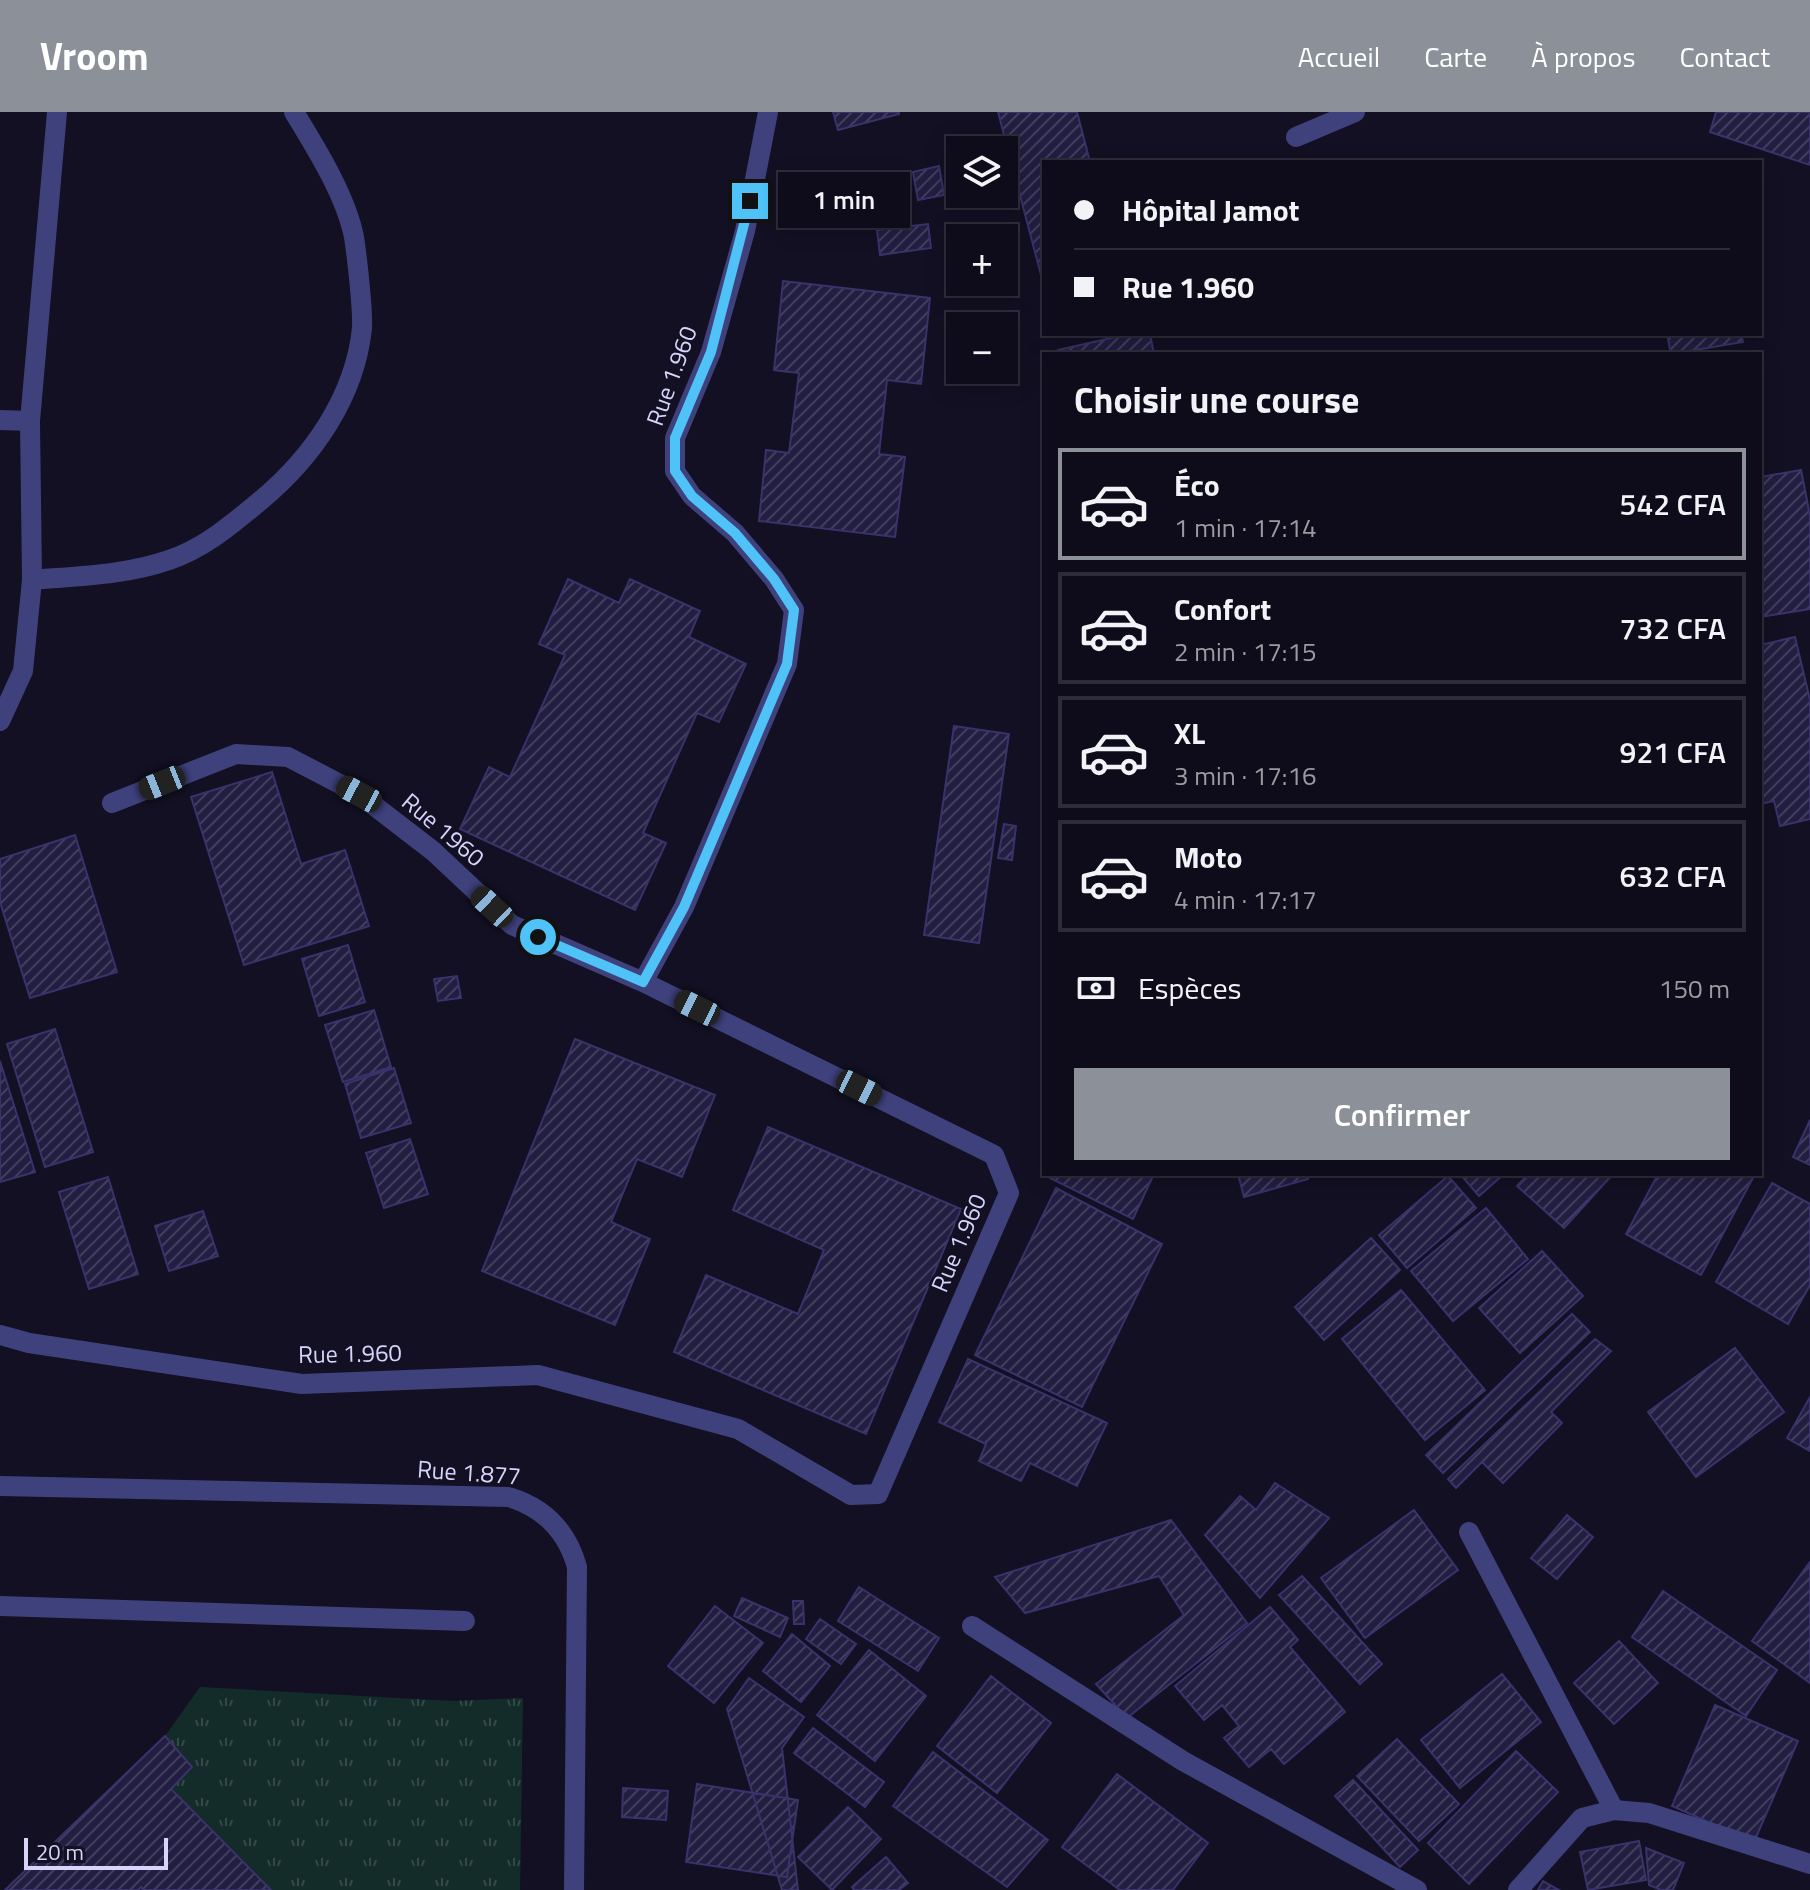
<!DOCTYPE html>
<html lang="fr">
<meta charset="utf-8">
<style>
:root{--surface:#0e0c1a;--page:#1c1a27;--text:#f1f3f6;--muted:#9b9ba2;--line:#2e2c39;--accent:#8c9099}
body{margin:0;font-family:"Titillium Web",sans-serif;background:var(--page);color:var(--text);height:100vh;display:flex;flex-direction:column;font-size:30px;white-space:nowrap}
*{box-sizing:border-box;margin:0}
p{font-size:26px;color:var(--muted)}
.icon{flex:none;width:44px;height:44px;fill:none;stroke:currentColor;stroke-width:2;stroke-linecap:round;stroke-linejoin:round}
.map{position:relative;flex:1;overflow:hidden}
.drawer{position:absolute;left:1042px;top:240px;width:720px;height:824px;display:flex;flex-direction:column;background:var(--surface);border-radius:0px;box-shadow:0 4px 20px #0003,0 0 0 2px var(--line)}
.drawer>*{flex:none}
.hud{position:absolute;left:1042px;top:48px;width:720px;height:176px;border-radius:0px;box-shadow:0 4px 20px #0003,0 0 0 2px var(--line);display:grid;align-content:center;height:176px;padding:0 32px;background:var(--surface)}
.fabs{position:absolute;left:946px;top:24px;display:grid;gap:16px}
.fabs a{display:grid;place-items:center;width:72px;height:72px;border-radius:0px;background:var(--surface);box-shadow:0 4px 20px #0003,0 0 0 2px var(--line);font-size:40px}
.scale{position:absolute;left:24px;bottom:20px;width:144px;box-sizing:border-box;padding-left:8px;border:4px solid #d6d4fb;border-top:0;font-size:22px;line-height:28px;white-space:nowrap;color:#d6d4fb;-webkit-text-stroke:6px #121022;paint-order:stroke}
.end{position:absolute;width:36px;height:36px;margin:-18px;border:10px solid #4fc3f7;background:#111;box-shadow:0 0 0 4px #111}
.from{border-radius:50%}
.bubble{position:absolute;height:56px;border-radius:0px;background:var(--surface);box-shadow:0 4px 20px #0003,0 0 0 2px var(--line);font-size:26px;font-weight:600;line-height:56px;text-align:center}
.car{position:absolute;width:24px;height:48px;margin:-24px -12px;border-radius:10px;box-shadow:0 0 6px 2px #0007;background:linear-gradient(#222 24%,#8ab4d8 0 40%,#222 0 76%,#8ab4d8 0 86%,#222 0)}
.hud b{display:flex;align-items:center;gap:28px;height:76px;font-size:30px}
.hud b+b{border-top:2px solid var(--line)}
.hud i{width:20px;height:20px;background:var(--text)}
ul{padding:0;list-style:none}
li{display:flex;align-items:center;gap:24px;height:112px;margin:0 16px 12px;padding:0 16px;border:4px solid var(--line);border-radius:0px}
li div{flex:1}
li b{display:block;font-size:30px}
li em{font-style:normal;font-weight:600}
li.current{border-color:var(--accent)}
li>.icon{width:72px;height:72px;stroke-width:1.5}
h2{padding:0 32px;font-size:36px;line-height:96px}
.pay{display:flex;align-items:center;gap:20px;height:88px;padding:0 32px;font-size:30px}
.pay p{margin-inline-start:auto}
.button{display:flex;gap:16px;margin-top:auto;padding:16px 32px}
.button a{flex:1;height:92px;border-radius:0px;background:var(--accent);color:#fff;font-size:32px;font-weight:600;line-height:92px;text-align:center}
header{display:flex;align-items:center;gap:48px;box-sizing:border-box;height:112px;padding:0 40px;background:var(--accent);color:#fff}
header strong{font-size:38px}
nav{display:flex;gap:44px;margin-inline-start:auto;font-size:28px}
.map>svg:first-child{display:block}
</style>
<header>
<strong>Vroom</strong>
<nav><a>Accueil</a><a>Carte</a><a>À propos</a><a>Contact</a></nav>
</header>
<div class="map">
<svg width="1810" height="1778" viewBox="0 0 1810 1778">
<defs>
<pattern id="grass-tufts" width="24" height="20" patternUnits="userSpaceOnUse" patternTransform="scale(2)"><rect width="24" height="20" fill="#132b29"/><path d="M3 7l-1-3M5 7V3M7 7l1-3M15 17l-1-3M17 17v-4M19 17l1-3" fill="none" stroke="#354949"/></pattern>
<pattern id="building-hatch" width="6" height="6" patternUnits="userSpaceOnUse" patternTransform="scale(2)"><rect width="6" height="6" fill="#221e41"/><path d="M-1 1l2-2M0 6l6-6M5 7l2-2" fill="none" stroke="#413e5d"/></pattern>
</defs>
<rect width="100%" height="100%" fill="#121022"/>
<path fill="url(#grass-tufts)" d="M200,1575L452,1589L523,1586L520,1778H271L171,1677L192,1655L165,1624Z"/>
<path fill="url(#building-hatch)" stroke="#39326b" stroke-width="2" d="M833,0H899V2L838,18Z
M998,0H1077L1090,50H1044V163H1041Z
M1716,0H1810V53L1710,20Z
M939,54L944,83L918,88L913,60Z
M928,112L931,136L880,143L877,118Z
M783,169L930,186L921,272L887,268L879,342L905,345L895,425L759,409L766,338L789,341L799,261L774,258Z
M1129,222H1150L1154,242H1059L1058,238Z
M1667,222H1741L1743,230L1671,242Z
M1801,358L1810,404V497L1760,505V365Z
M568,467L619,491L630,467L700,499L689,525L746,552L719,610L697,601L643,721L666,731L635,798L460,717L489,655L510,665L565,543L539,532Z
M1795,525L1810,588V707L1780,714L1774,689L1760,692V533Z
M954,614L1009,622L979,831L924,823Z
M272,660L301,752L345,738L369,814L244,853L191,685Z
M1004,712L1016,714L1012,748L998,746Z
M75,723L117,860L30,886L0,790V747Z
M348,833L365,890L319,904L302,847Z
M457,864L461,886L438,889L434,867Z
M374,898L391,955L343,970L325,913Z
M55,917L93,1040L45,1055L7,932Z
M575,927L715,983L682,1065L637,1047L611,1110L650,1127L615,1213L482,1159Z
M0,949L35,1060L0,1070Z
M394,956L411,1011L361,1026L345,972Z
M1810,1008V1053L1793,1045Z
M768,1015L961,1097L866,1322L674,1240L706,1163L798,1202L824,1138L733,1098Z
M410,1027L428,1082L384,1096L366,1041Z
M1052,1062H1154L1133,1107L1050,1066Z
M1238,1062H1307L1308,1067L1244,1085Z
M1460,1062H1504L1479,1084Z
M1528,1062H1613L1564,1116L1517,1074Z
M1658,1062H1755L1701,1163L1626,1122Z
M1448,1064L1476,1096L1407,1156L1379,1123Z
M108,1065L138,1162L89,1177L59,1080Z
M1772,1071L1810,1092V1173L1788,1212L1716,1170Z
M1056,1076L1162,1132L1082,1295L975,1243Z
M1486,1096L1528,1147L1453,1209L1411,1159Z
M203,1099L218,1144L169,1159L155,1114Z
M1371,1126L1400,1158L1324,1228L1295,1195Z
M1542,1139L1583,1184L1520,1241L1479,1196Z
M1401,1178L1485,1278L1425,1328L1342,1227Z
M1572,1202L1590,1220L1443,1361L1426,1343Z
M1595,1227L1611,1239L1551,1300L1562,1311L1503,1371L1482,1350L1456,1376L1448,1367Z
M1735,1236L1784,1300L1696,1365L1648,1300Z
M968,1247L1107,1311L1077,1374L1030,1351L1021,1369L979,1349L986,1332L939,1310Z
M1810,1285V1339L1787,1326Z
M1275,1371L1329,1406L1260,1486L1205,1423L1240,1384L1256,1398Z
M1414,1398L1458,1458L1365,1526L1321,1466Z
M1567,1403L1593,1425L1557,1467L1531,1446Z
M1171,1408L1247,1511L1127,1606L1096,1572L1184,1503L1159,1464L1025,1501L995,1465Z
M1810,1450V1571L1752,1529Z
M1302,1464L1382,1552L1360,1572L1279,1483Z
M859,1475L939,1526L918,1559L838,1509Z
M1663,1479L1777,1558L1746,1604L1632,1525Z
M742,1486L788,1506L780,1525L734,1504Z
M793,1489H803L804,1512H794Z
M715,1494L763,1531L714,1591L668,1554Z
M1270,1495L1298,1528L1290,1535L1345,1600L1284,1652L1271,1637L1249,1655L1224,1626L1239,1614L1222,1593L1204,1608L1175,1574Z
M820,1507L856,1532L841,1552L806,1527Z
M792,1522L830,1554L801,1590L763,1559Z
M1619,1529L1658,1571L1614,1612L1574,1571Z
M869,1538L926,1584L875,1649L817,1603Z
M1502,1562L1541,1610L1460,1676L1421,1628Z
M991,1564L1051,1611L997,1681L937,1634Z
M749,1566L804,1605L782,1636L798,1778H782L727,1597Z
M1715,1593L1798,1629L1754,1730L1672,1694Z
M813,1616L884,1670L865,1695L794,1641Z
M165,1624L192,1655L171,1677L271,1778H143L141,1775L138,1778H5Z
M1397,1627L1459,1692L1419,1729L1357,1664Z
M1516,1639L1558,1680L1469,1772L1428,1731Z
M933,1640L1048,1728L1007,1775L893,1694Z
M1117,1662L1208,1731L1173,1778H1120L1062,1735Z
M1353,1668L1418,1738L1400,1755L1335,1684Z
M697,1672L798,1688L787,1765L686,1750Z
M623,1676L668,1679L666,1708L622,1705Z
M848,1695L881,1727L832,1778L798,1745Z
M1639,1729L1646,1768L1588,1778L1580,1740Z
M1646,1736L1684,1751L1673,1778H1661L1649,1773Z
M886,1745L908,1771L899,1778H854L852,1775Z
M1543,1769L1559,1778H1538Z"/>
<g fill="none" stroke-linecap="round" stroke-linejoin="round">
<path stroke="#3f417d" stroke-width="20" d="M1296,25L1355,0
M0,308L30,309
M32,468C78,464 126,463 169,448C205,436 232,412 260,389C312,346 355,285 362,216C363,197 357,145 354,125C346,84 316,36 294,0
M0,609L23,559L32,468L30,309L57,0
M112,691L236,642L288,645L359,682L433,739L512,813L643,870
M0,1223L29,1231L302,1272L538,1263L738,1317L851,1383L878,1382L1009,1081L994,1043L643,870L684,795L787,552L794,498L774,467L735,421L692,384L675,359V326L711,240L745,119L768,0
M0,1374L509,1385C545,1396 567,1419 577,1455L574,1778
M1469,1420L1614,1698
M0,1494L465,1509
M972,1514L1183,1649L1417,1778
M1518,1778L1582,1706L1614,1698L1649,1701L1810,1752"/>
</g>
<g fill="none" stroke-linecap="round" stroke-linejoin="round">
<path stroke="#4fc3f7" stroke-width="10" d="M538,825L643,870L684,795L787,552L794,498L774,467L735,421L692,384L675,359V326L711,240L750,89"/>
</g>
<g text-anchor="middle" stroke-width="6" stroke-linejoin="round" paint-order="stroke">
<g font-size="24" fill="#d6d4fb" stroke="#121022">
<text transform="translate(672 264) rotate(-70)" y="8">Rue 1.960</text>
<text transform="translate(443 718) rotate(40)" y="8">Rue 1960</text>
<text transform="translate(959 1131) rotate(-67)" y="8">Rue 1.960</text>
<text transform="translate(350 1242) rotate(-1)" y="8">Rue 1.960</text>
<text transform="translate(469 1361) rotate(4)" y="8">Rue 1.877</text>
</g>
</g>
</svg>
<div class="fabs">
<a><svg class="icon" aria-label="layers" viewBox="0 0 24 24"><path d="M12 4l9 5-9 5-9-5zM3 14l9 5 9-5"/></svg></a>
<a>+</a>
<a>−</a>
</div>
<div class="scale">20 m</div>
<i class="end from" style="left:538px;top:825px"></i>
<i class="end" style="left:750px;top:89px"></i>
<div class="bubble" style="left:778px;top:60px;width:132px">1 min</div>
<i class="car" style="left:162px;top:671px;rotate:248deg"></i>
<i class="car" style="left:359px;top:682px;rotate:298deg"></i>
<i class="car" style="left:492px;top:795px;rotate:313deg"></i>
<i class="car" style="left:697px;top:896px;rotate:296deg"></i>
<i class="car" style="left:859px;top:976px;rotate:116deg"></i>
<div class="hud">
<b><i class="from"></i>Hôpital Jamot</b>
<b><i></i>Rue 1.960</b>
</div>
<section class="drawer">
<h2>Choisir une course</h2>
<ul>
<li class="current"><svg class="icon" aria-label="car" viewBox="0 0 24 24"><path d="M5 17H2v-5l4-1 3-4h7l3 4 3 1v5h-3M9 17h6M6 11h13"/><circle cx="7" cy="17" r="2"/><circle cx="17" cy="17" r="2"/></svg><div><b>Éco</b><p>1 min · 17:14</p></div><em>542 CFA</em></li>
<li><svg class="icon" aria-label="car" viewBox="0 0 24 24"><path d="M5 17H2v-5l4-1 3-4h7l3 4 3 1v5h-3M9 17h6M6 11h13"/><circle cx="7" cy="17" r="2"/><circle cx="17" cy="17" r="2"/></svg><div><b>Confort</b><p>2 min · 17:15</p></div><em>732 CFA</em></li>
<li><svg class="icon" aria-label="car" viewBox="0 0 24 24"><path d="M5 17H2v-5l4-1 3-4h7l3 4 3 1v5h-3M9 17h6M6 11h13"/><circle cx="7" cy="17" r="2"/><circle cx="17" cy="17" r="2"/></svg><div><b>XL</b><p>3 min · 17:16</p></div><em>921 CFA</em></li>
<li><svg class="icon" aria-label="car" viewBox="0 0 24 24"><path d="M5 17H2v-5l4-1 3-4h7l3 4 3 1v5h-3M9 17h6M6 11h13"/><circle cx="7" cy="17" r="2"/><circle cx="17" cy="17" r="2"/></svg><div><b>Moto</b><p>4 min · 17:17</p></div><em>632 CFA</em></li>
</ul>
<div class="pay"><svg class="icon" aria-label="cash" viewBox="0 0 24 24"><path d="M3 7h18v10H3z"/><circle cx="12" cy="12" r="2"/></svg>Espèces<p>150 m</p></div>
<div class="button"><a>Confirmer</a></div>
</section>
</div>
